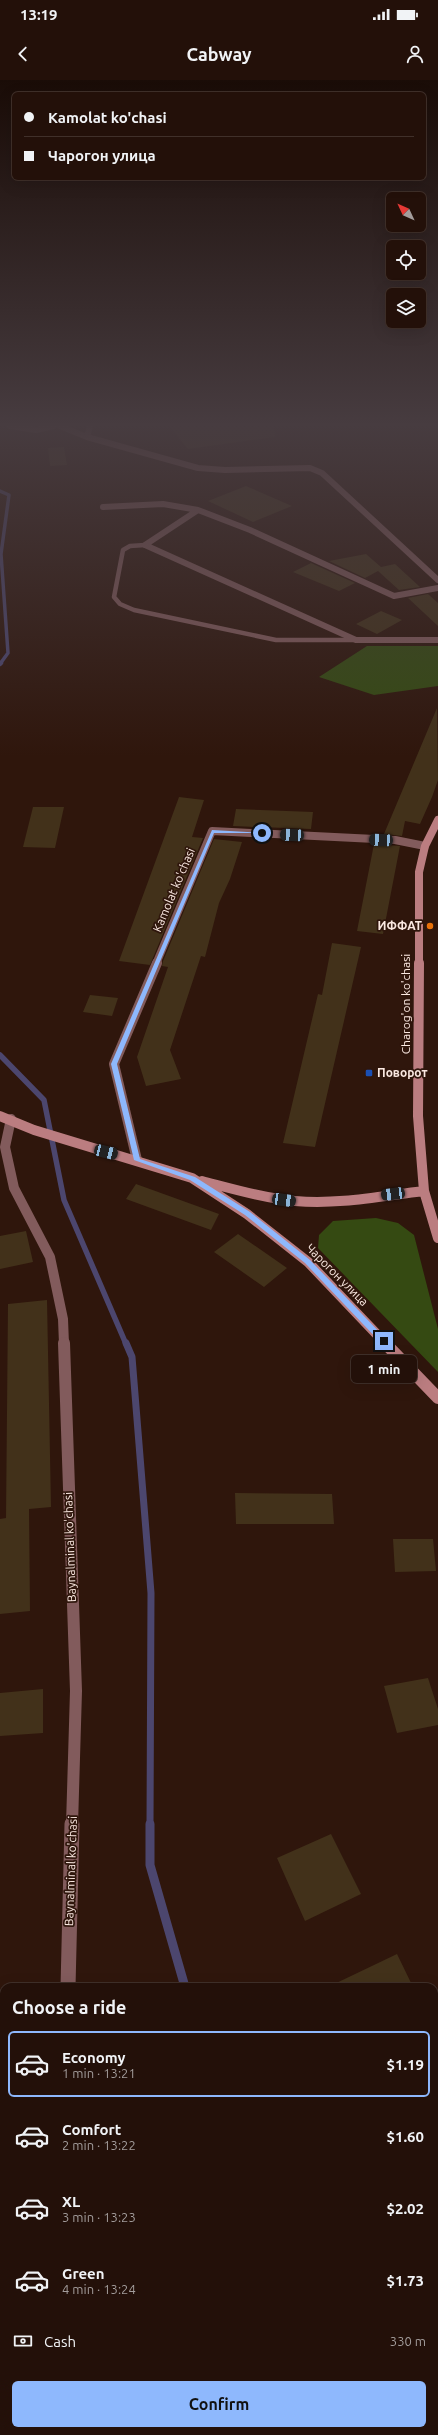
<!DOCTYPE html>
<meta charset="utf-8">
<style>
:root{--surface:#231009;--page:#2b1912;--text:#f1f3f6;--muted:#a39d9c;--line:#40302a;--accent:#8eb8fd}
body{margin:0;font-family:Ubuntu,sans-serif;background:var(--page);color:var(--text);height:100vh;display:flex;flex-direction:column;font-size:15px;white-space:nowrap}
*{box-sizing:border-box;margin:0}
p{font-size:13px;color:var(--muted)}
.icon{flex:none;width:22px;height:22px;fill:none;stroke:currentColor;stroke-width:2;stroke-linecap:round;stroke-linejoin:round}
.map{position:relative;flex:1;overflow:hidden}
.sheet{position:absolute;left:0px;top:1903px;width:438px;height:452px;display:flex;flex-direction:column;background:var(--surface);border-radius:12px 12px 0 0;box-shadow:0 4px 16px #0002,0 0 0 1px var(--line)}
.sheet>*{flex:none}
.guide{position:absolute;left:12px;top:12px;width:414px;height:88px;border-radius:6px;box-shadow:0 4px 16px #0002,0 0 0 1px var(--line);display:grid;align-content:center;height:88px;padding:0 12px;background:var(--surface)}
.needle{width:26px;rotate:314deg}
.controls{position:absolute;left:386px;top:112px;display:grid;gap:8px}
.controls a{display:grid;place-items:center;width:40px;height:40px;border-radius:6px;background:var(--surface);box-shadow:0 4px 16px #0002,0 0 0 1px var(--line);font-size:20px}
.end{position:absolute;width:18px;height:18px;margin:-9px;border:5px solid #8eb8fd;background:#111;box-shadow:0 0 0 2px #111}
.from{border-radius:50%}
.bubble{position:absolute;height:28px;border-radius:6px;background:var(--surface);box-shadow:0 4px 16px #0002,0 0 0 1px var(--line);font-size:13px;font-weight:700;line-height:28px;text-align:center}
.car{position:absolute;width:12px;height:24px;margin:-12px -6px;border-radius:5px;box-shadow:0 0 3px 1px #0007;background:linear-gradient(#222 24%,#8ab4d8 0 40%,#222 0 76%,#8ab4d8 0 86%,#222 0)}
.guide b{display:flex;align-items:center;gap:14px;height:38px;font-size:15px}
.guide b+b{border-top:1px solid var(--line)}
.guide i{width:10px;height:10px;background:var(--text)}
ul{padding:0;list-style:none}
li{display:flex;align-items:center;gap:12px;height:66px;margin:0 8px 6px;padding:0 4px;border:2px solid transparent;border-radius:6px}
li div{flex:1}
li b{display:block;font-size:15px}
li em{font-style:normal;font-weight:700}
li.current{border-color:var(--accent)}
li>.icon{width:36px;height:36px;stroke-width:1.5}
h2{padding:0 12px;font-size:18px;line-height:48px}
.pay{display:flex;align-items:center;gap:10px;height:44px;padding:0 12px;font-size:15px}
.pay p{margin-inline-start:auto}
.primary-button{display:flex;gap:8px;margin-top:auto;padding:8px 12px}
.primary-button a{flex:1;height:46px;border-radius:6px;background:var(--accent);color:#111;font-size:16px;font-weight:700;line-height:46px;text-align:center}
.status{display:flex;justify-content:space-between;align-items:center;height:28px;padding:0 20px;background:var(--surface);direction:ltr}
.status svg{height:11px;fill:currentColor}
header{display:flex;justify-content:space-between;align-items:center;height:52px;padding:0 12px;background:var(--surface);font-size:18px;font-weight:700}
.map>svg:first-child{display:block}
</style>
<div class="status"><b>13:19</b><svg viewBox="0 0 49 12"><path d="M0 12V9h3v3zM5 12V6h3v6zM10 12V3h3v9zM15 12V0h3v12zM26 1h20v11H26zM47 4h2v5h-2z"/></svg></div>
<header><svg class="icon" aria-label="back" viewBox="0 0 24 24"><path d="M15 5l-7 7 7 7"/></svg>Cabway<svg class="icon" aria-label="person" viewBox="0 0 24 24"><circle cx="12" cy="8" r="4"/><path d="M4 21q1-7 8-7t8 7"/></svg></header>
<div class="map">
<svg width="438" height="2355" viewBox="0 0 438 2355">
<rect width="100%" height="100%" fill="#2f160c"/>
<path fill="#354a12" d="M367,566H438V606L374,615L319,597Z
M376,1138L398,1143L414,1155L438,1249V1292L318,1168L319,1155L333,1141Z"/>
<g fill="none" stroke-linecap="round" stroke-linejoin="round">
<path stroke="#4c466e" stroke-width="3.5" d="M0,411L9,415L1,474L8,573L0,584"/>
<path stroke="#4c466e" stroke-width="4.5" d="M0,584L1,583"/>
<path stroke="#4c466e" stroke-width="5.5" d="M0,975L44,1020L64,1120L126,1264"/>
<path stroke="#4c466e" stroke-width="7" d="M126,1263L132,1277L151,1513L150,1745"/>
<path stroke="#4c466e" stroke-width="9" d="M150,1744V1785L185,1907
M291,2351L292,2355"/>
</g>
<path fill="#42311a" d="M169,346H274L275,357L188,369Z
M64,367L67,385L50,386L48,368Z
M246,406L292,426L253,442L208,421Z
M366,474L381,487L395,484L420,507L399,510L378,491L365,498L329,481Z
M311,483L355,503L339,511L293,492Z
M428,514L438,523V546L408,518Z
M381,531L402,540L377,554L356,544Z
M437,628L438,700L432,717L420,744L405,741L402,756L384,754Z
M179,717L204,720L192,757L203,758L150,885L119,881Z
M33,727H64L55,768L23,767Z
M236,729L313,732L311,749L233,746Z
M214,759L242,762L230,799L219,823L205,877L201,876L170,970L181,999L146,1006L137,977L168,887L162,886L163,881Z
M374,764L400,766L383,854L357,851Z
M332,863L361,867L315,1067L283,1063L318,914L322,915Z
M90,915L118,918L112,936L83,932Z
M136,1104L219,1134L211,1150L126,1119Z
M26,1151L33,1182L0,1189V1156Z
M238,1154L287,1188L264,1207L214,1172Z
M47,1220L51,1427L29,1429L30,1531L0,1534V1439L6,1438L8,1224Z
M235,1413L332,1414L334,1444H236Z
M393,1459H433L436,1491L395,1492Z
M428,1598L438,1629V1645L397,1653L384,1606Z
M43,1609V1653L0,1656V1613Z
M331,1754L361,1814L305,1841L277,1778Z
M397,1874L413,1907H328Z"/>
<g fill="none" stroke-linecap="round" stroke-linejoin="round">
<path stroke="#825b5c" stroke-width="4.5" d="M145,465L130,466L123,470L114,517L120,524L134,530L276,560H356"/>
<path stroke="#825b5c" stroke-width="6" d="M10,346L36,350L54,346
M60,346L87,357L198,388L225,390L310,388L322,393L438,500
M87,357L90,346
M103,427L163,424L198,430
M438,508L394,516L250,450L198,430L145,465L356,560H438"/>
<path stroke="#825b5c" stroke-width="8" d="M156,884L212,751L395,760L425,766"/>
<path stroke="#825b5c" stroke-width="10" d="M11,1039L5,1067L14,1108L50,1177L63,1239L64,1264
M137,1080L114,984L157,883"/>
<path stroke="#825b5c" stroke-width="12" d="M64,1263L76,1611L72,1745"/>
<path stroke="#825b5c" stroke-width="15" d="M68,1907L72,1744
M434,1980L438,1978
M246,2351L247,2355"/>
<path stroke="#bb7d80" stroke-width="8" d="M419,884V792L425,766L438,740"/>
<path stroke="#bb7d80" stroke-width="10" d="M419,883L418,1036L424,1111L438,1158
M0,1036L34,1050L192,1098L247,1134L308,1182L386,1264
M202,1101C233,1109 264,1118 295,1121C338,1125 381,1116 424,1111"/>
<path stroke="#bb7d80" stroke-width="12" d="M385,1263L438,1318"/>
</g>
<linearGradient id="sky" x2="0" y2="1"><stop stop-color="#1a0c07"/><stop offset="0.51" stop-color="#473c40"/><stop offset="1" stop-color="#473c40" stop-opacity="0"/></linearGradient>
<rect width="438" height="676" fill="url(#sky)"/>
<path fill="#8eb8fd" d="M212,750L264,753H214L117,984L140,1079L195,1097L250,1132L310,1180L386,1259V1263H381L305,1183L245,1135L190,1100L134,1080L111,984Z"/>
<circle fill="#e8710a" stroke="#2f160c" stroke-width="1.5" cx="430" cy="846" r="4"/>
<rect fill="#1a4fb4" stroke="#2f160c" stroke-width="1.5" x="365" y="989" width="8" height="8" rx="2"/>
<g text-anchor="middle" stroke-width="3.5" stroke-linejoin="round" paint-order="stroke">
<g font-size="12" fill="#fbe9e2" stroke="#2f160c">
<text transform="translate(174 810) rotate(-67)" y="4">Kamolat ko'chasi</text>
<text transform="translate(406 924) rotate(-90)" y="4">Charog'on ko'chasi</text>
<text transform="translate(337 1195) rotate(45)" y="4">Чарогон улица</text>
<text transform="translate(70 1467) rotate(-92)" y="4">Baynalminal ko'chasi</text>
<text transform="translate(71 1791) rotate(-88)" y="4">Baynalminal ko'chasi</text>
</g>
<g font-size="12" font-weight="bold" fill="#fbe9e2" stroke="#2f160c" text-anchor="end">
<text x="422" y="850">ИФФАТ</text>
<text x="377" y="997" text-anchor="start">Поворот</text>
</g>
</g>
</svg>
<div class="controls">
<a><svg class="needle" viewBox="-14 -14 28 28"><path d="M0-13l5 13h-10z" fill="#e53935"/><path d="M0 13l5-13h-10z" fill="#a39d9c"/></svg></a>
<a><svg class="icon" aria-label="locate" viewBox="0 0 24 24"><circle cx="12" cy="12" r="6"/><path d="M12 2v4M12 18v4M2 12h4M18 12h4"/></svg></a>
<a><svg class="icon" aria-label="layers" viewBox="0 0 24 24"><path d="M12 4l9 5-9 5-9-5zM3 14l9 5 9-5"/></svg></a>
</div>
<i class="end from" style="left:262px;top:753px"></i>
<i class="end" style="left:384px;top:1261px"></i>
<div class="bubble" style="left:351px;top:1275px;width:66px">1 min</div>
<i class="car" style="left:292px;top:755px;rotate:273deg"></i>
<i class="car" style="left:381px;top:760px;rotate:273deg"></i>
<i class="car" style="left:106px;top:1072px;rotate:104deg"></i>
<i class="car" style="left:393px;top:1114px;rotate:263deg"></i>
<i class="car" style="left:284px;top:1120px;rotate:98deg"></i>
<div class="guide">
<b><i class="from"></i>Kamolat ko'chasi</b>
<b><i></i>Чарогон улица</b>
</div>
<section class="sheet">
<h2>Choose a ride</h2>
<ul>
<li class="current"><svg class="icon" aria-label="car" viewBox="0 0 24 24"><path d="M5 17H2v-5l4-1 3-4h7l3 4 3 1v5h-3M9 17h6M6 11h13"/><circle cx="7" cy="17" r="2"/><circle cx="17" cy="17" r="2"/></svg><div><b>Economy</b><p>1 min · 13:21</p></div><em>$1.19</em></li>
<li><svg class="icon" aria-label="car" viewBox="0 0 24 24"><path d="M5 17H2v-5l4-1 3-4h7l3 4 3 1v5h-3M9 17h6M6 11h13"/><circle cx="7" cy="17" r="2"/><circle cx="17" cy="17" r="2"/></svg><div><b>Comfort</b><p>2 min · 13:22</p></div><em>$1.60</em></li>
<li><svg class="icon" aria-label="car" viewBox="0 0 24 24"><path d="M5 17H2v-5l4-1 3-4h7l3 4 3 1v5h-3M9 17h6M6 11h13"/><circle cx="7" cy="17" r="2"/><circle cx="17" cy="17" r="2"/></svg><div><b>XL</b><p>3 min · 13:23</p></div><em>$2.02</em></li>
<li><svg class="icon" aria-label="car" viewBox="0 0 24 24"><path d="M5 17H2v-5l4-1 3-4h7l3 4 3 1v5h-3M9 17h6M6 11h13"/><circle cx="7" cy="17" r="2"/><circle cx="17" cy="17" r="2"/></svg><div><b>Green</b><p>4 min · 13:24</p></div><em>$1.73</em></li>
</ul>
<div class="pay"><svg class="icon" aria-label="cash" viewBox="0 0 24 24"><path d="M3 7h18v10H3z"/><circle cx="12" cy="12" r="2"/></svg>Cash<p>330 m</p></div>
<div class="primary-button"><a>Confirm</a></div>
</section>
</div>
